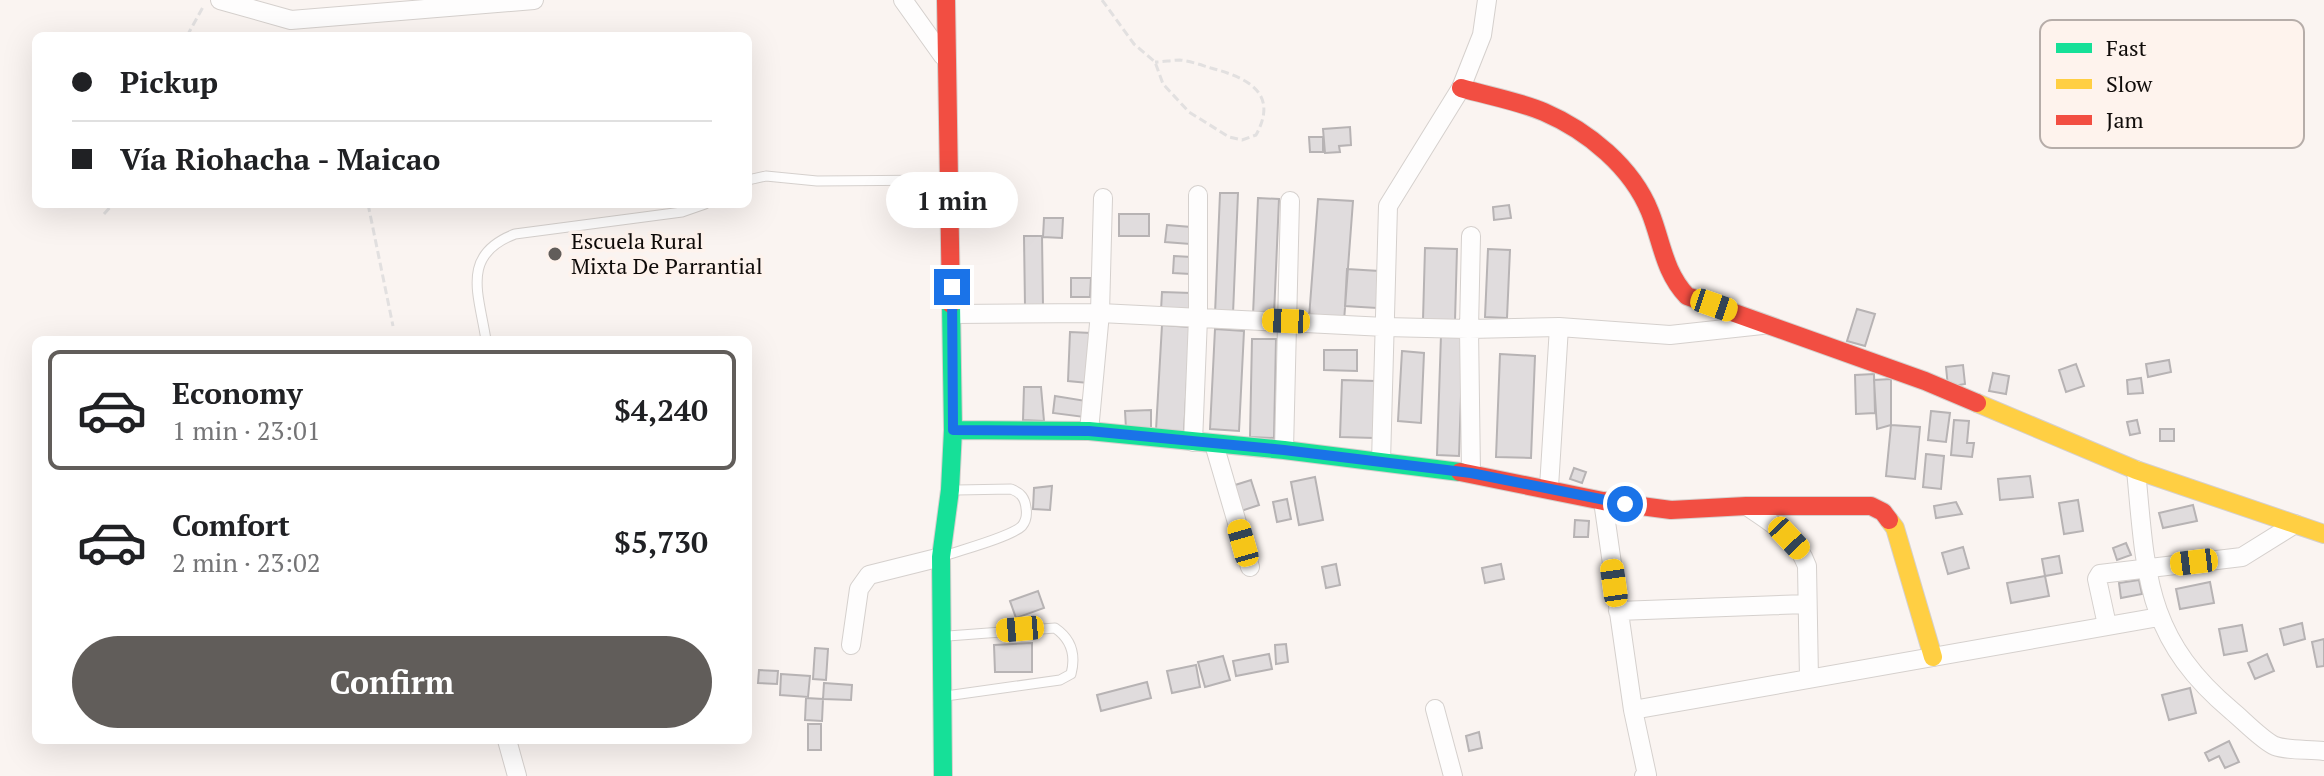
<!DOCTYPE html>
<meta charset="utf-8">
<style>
:root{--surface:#fff;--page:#f2f2f2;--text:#202124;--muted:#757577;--line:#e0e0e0;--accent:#615d5a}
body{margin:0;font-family:"PT Serif",serif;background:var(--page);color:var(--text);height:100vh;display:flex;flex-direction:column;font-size:30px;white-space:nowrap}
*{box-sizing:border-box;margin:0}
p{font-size:26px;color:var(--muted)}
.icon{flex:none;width:44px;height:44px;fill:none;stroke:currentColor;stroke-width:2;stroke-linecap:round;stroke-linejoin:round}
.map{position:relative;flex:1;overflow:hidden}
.side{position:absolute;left:32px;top:336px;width:720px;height:408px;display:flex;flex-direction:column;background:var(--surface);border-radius:12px;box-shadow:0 8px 32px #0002}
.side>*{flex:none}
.guide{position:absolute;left:32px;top:32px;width:720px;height:176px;border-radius:12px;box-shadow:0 8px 32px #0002;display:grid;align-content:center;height:176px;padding:0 40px;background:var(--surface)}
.end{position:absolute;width:36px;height:36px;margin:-18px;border:10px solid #1a73e8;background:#fff;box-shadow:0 0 0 4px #fff}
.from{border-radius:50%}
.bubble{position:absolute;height:56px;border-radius:28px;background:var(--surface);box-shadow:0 8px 32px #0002;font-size:26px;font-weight:600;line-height:56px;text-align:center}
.car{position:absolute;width:24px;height:48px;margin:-24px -12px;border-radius:10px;box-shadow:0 0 6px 2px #0007;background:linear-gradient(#f5c518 24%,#345 0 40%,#f5c518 0 76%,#345 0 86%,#f5c518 0)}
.guide b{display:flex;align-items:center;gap:28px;height:76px;font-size:30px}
.guide b+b{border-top:2px solid var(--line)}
.guide i{width:20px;height:20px;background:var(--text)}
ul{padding:14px 0 0;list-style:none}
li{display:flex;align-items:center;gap:24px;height:120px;margin:0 16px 12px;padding:0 24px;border:4px solid transparent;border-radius:12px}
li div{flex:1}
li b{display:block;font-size:30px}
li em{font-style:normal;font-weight:600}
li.selected{border-color:var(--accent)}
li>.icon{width:72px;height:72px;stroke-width:1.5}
.primary-button{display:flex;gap:16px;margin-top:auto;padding:16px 40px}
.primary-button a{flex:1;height:92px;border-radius:48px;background:var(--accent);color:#fff;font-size:32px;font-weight:600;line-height:92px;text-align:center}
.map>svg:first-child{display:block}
</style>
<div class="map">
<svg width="2324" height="776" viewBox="0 0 2324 776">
<rect width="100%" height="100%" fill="#faf4f1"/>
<path fill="#e0dcdd" stroke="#b7b3b4" stroke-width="2" d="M1350,127L1351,145L1339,146L1340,152L1325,153L1323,129Z
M1309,137H1323V152H1310Z
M1220,193H1238L1233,314H1215Z
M1258,198L1279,199L1274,315H1253Z
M1318,199L1353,201L1344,321L1309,318Z
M1509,205L1511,218L1494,220L1493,207Z
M1119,214H1149V236H1119Z
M1044,218H1063L1062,238L1043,237Z
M1167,225L1191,227L1190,244L1165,242Z
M1024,236H1042L1043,306H1025Z
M1425,248L1457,249L1455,321L1423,320Z
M1488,249L1510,250L1507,318L1485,317Z
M1174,256L1191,257L1190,274L1173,273Z
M1347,269L1379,271L1377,308L1345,306Z
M1071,278H1091L1090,297H1071Z
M1162,292L1191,293L1190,312L1161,310Z
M1857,309L1875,314L1865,346L1847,341Z
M1162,325L1190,327L1184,432L1156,430Z
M1215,329L1244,331L1239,431L1210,429Z
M1070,332L1091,333L1088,383L1068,381Z
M1441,335L1463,336L1459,456L1437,455Z
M1252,339H1276L1274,438L1250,437Z
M1324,350H1357V371L1324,370Z
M1402,351L1424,353L1421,423L1398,421Z
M1500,354L1535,356L1531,458L1496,457Z
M2169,360L2171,372L2148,377L2146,364Z
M2076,364L2084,386L2066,392L2059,370Z
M1963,365L1965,384L1948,387L1946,367Z
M1993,373L2009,376L2006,394L1989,391Z
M1874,374L1875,413L1856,414L1855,375Z
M2141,378L2143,393L2128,394L2127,380Z
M1891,379V425L1877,429L1874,380Z
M1342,380L1375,381L1374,438L1340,437Z
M1024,387H1041L1044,421L1023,420Z
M1055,396L1086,401L1084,417L1053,413Z
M1151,410V429H1126L1125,411Z
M1931,411L1950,413L1946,442L1928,440Z
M1954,420L1969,421L1967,443H1974L1972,457L1951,455Z
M2137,420L2140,433L2130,435L2127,422Z
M1891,425L1920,427L1915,479L1886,476Z
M2160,429H2174V441H2160Z
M1926,454L1944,456L1941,489L1923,487Z
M1574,468L1586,472L1582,483L1570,479Z
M2030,476L2033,497L2000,500L1998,479Z
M1315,477L1323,520L1299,525L1291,482Z
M1251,480L1259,505L1241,511L1232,486Z
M1052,486L1050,510L1033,509L1034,488Z
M1287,499L1291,519L1277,522L1273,502Z
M2078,500L2083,531L2064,534L2059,503Z
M1956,502L1962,514L1936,518L1934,506Z
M2193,505L2197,521L2163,528L2159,513Z
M1575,520L1589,521L1588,537H1574Z
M2126,543L2131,555L2117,560L2113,548Z
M1963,547L1969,568L1948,574L1942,553Z
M2059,556L2062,573L2045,576L2042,559Z
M1336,564L1340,585L1326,588L1322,567Z
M1501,564L1504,579L1485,583L1482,568Z
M2045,576L2049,596L2011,603L2007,583Z
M2139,580L2142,594L2121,598L2119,583Z
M2210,582L2214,603L2180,609L2176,589Z
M1038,591L1044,608L1016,618L1010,601Z
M2302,623L2305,639L2284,645L2280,629Z
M2242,625L2247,651L2224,655L2219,629Z
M2324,639V666L2317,667L2312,642Z
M1032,643V672H995L994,645Z
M1286,644L1288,662L1276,664L1275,645Z
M815,648L828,649L826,680L813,679Z
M1269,654L1272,669L1236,676L1233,661Z
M2267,654L2274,671L2255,679L2248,663Z
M1223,656L1230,680L1205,687L1198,662Z
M1196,665L1200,687L1172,693L1167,671Z
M759,670L778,671L777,684L758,683Z
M781,674L810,676L808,697L780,695Z
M1147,682L1151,698L1101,711L1097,695Z
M824,683L852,685L851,700L823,699Z
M2190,688L2196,713L2169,720L2162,695Z
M806,698L823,699L822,721L805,720Z
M808,724H821V750H808Z
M1479,732L1482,748L1469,751L1466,736Z
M2229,741L2239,762L2225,768L2219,756L2209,761L2205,753Z"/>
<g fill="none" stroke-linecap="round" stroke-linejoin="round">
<g stroke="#d5d0cd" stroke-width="11">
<path id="lane" d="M748,180L766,176L817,181L943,180
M486,340C479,294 460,255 515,234L682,212L705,204
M950,554C965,549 1012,536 1022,526C1026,521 1027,514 1026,508C1025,498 1021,493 1011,489L957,490
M946,696L1060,680L1071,674C1076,655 1071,639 1055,628L948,636"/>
</g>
<g stroke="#d5d0cd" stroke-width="20">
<path id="street" d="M220,0L291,20L534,0
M903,0L943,56
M953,314L1100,313L1385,327L1469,329L1559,327L1670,335L1762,325
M1089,431L1100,313L1103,198
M1193,442L1198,318V195
M1214,444L1250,567
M1284,450L1290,201
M1381,462L1388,206L1461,88L1482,35L1487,0
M2136,470C2146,575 2145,638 2232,711C2243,720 2263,741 2275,746C2289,751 2309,749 2324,751
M1471,473L1469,329L1471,236
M1549,487L1559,327
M1603,501L1633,710L1647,775L1644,776
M1748,507C1772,523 1797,538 1807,566L1809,679
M1618,611L1807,604
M2107,625L2097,579L2100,574L2242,557L2295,524
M851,645L859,589L869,575L941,557
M1435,709L1453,776
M1633,710L2159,617
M507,740L517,776"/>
</g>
<g stroke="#d5d0cd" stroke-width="20">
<path id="fast" d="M953,430L1089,431L1284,450L1460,472
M943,776L941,557L950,490L953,430L951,304"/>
</g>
<g stroke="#d5d0cd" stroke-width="20">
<path id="slow" d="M1977,403L2136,470L2324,534
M1889,520L1895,528L1933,657"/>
</g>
<g stroke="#d5d0cd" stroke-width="20">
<path id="jam" d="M946,0L951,304
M1461,88C1489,96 1518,101 1544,112C1588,131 1632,167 1650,212C1662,242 1664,272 1687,296L1925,381L1977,403
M1460,472L1603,501L1671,510L1746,506H1871L1883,512L1889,520"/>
</g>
<path stroke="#e2e0e0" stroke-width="3" stroke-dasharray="8 4" stroke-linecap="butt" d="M1102,0L1134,44L1155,62L1163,84L1189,112L1229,137L1242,140L1256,135C1279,93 1248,78 1211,68C1201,65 1190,61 1180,60C1172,60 1163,62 1155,62
M187,36L203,7
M368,204L393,326
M104,214L113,204"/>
<use href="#lane" stroke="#fefdfd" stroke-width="9"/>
<use href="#street" stroke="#fefdfd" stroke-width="18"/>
<use href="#fast" stroke="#16e098" stroke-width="18"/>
<use href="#slow" stroke="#ffcf43" stroke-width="18"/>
<use href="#jam" stroke="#f24e42" stroke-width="18"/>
</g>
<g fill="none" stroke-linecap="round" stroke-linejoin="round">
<path stroke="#1a73e8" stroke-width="10" d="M952,287L953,430L1089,431L1284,450L1471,473L1625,504"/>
</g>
<circle fill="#615d5a" stroke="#fef3ed" stroke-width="3" cx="555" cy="254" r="8"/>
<g text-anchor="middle" stroke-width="7" stroke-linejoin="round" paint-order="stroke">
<g font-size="22" fill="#0f0b09" stroke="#fef3ed" text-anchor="start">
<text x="571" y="249">Escuela Rural<tspan x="571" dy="25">Mixta De Parrantial</tspan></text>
</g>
</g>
<rect x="2040" y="20" width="264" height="128" rx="12" fill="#fef3ed" stroke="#b6ada9" stroke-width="2"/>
<rect x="2056" y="43" width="36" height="10" fill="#16e098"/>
<rect x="2056" y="79" width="36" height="10" fill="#ffcf43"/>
<rect x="2056" y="115" width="36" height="10" fill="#f24e42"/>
<g font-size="22" fill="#0f0b09">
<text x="2106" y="56">Fast</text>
<text x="2106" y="92">Slow</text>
<text x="2106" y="128">Jam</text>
</g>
</svg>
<i class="end from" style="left:1625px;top:504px"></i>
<i class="end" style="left:952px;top:287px"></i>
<div class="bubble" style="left:886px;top:172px;width:132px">1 min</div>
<i class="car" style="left:1714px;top:305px;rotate:109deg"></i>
<i class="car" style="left:1286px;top:321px;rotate:272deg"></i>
<i class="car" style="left:1789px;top:538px;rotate:137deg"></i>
<i class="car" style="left:1243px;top:543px;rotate:344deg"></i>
<i class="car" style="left:2194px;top:562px;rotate:263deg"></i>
<i class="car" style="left:1614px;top:583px;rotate:352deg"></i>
<i class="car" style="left:1020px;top:629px;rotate:265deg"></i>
<div class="guide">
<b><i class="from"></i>Pickup</b>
<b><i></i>Vía Riohacha - Maicao</b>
</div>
<section class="side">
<ul>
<li class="selected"><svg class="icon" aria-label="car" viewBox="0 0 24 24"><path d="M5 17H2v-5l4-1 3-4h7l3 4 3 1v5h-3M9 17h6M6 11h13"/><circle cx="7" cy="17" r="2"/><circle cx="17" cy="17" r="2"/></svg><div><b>Economy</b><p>1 min · 23:01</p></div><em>$4,240</em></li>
<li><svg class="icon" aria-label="car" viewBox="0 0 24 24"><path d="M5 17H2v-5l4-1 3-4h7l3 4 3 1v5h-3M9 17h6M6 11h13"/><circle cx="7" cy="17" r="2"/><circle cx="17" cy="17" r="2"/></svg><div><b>Comfort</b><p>2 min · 23:02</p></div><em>$5,730</em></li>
</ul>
<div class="primary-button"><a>Confirm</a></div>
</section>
</div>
